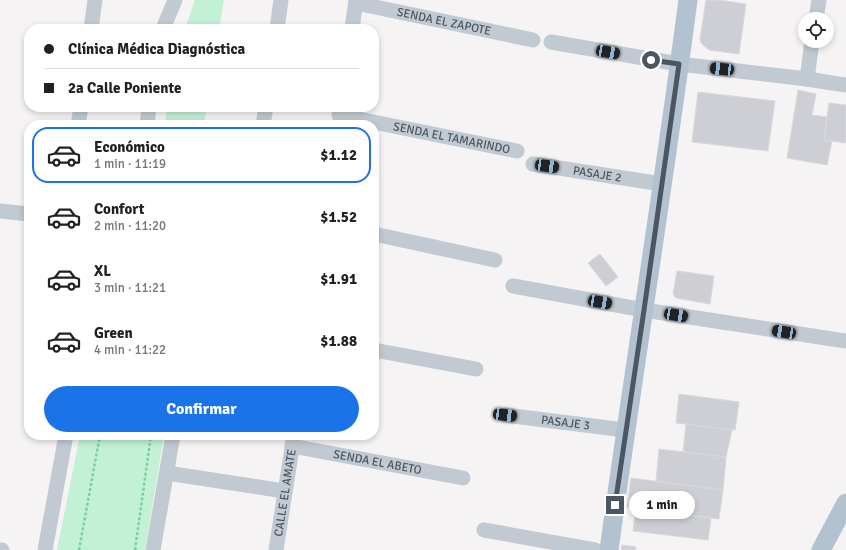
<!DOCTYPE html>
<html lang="es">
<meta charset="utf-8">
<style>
:root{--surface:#fff;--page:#f2f2f2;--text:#202124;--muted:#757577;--line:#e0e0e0;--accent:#1a73e8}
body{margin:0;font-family:Signika,sans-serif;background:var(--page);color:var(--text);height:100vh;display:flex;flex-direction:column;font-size:15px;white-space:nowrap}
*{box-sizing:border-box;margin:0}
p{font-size:13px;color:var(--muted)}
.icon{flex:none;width:22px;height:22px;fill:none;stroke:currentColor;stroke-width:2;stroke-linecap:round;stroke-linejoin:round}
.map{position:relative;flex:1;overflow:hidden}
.drawer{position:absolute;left:24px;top:120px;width:355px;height:320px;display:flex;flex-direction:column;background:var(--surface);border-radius:16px;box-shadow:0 2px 6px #0003}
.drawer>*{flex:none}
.top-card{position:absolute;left:24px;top:24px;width:355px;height:88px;border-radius:16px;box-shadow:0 2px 6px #0003;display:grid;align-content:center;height:88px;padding:0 20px;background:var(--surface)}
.fabs{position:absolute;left:798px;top:12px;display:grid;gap:8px}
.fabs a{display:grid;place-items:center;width:36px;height:36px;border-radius:50%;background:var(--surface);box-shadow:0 2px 6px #0003;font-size:20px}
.end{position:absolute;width:18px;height:18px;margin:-9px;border:5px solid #4a5661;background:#fff;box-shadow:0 0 0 2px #fff}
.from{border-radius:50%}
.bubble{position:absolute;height:28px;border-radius:14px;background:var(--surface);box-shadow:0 2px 6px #0003;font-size:13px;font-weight:700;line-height:28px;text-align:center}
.car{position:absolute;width:12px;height:24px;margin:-12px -6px;border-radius:5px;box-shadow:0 0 3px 1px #0007;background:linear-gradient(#222 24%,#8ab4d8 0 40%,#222 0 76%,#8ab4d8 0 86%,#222 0)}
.top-card b{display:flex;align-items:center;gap:14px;height:38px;font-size:15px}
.top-card b+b{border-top:1px solid var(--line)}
.top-card i{width:10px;height:10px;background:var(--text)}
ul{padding:7px 0 0;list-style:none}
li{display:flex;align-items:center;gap:12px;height:56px;margin:0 8px 6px;padding:0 12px;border:2px solid transparent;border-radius:16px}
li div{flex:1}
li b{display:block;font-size:15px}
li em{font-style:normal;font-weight:700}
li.selected{border-color:var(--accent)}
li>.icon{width:36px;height:36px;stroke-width:1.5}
.primary-button{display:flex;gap:8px;margin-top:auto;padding:8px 20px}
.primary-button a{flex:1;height:46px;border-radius:24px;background:var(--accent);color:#fff;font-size:16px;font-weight:700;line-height:46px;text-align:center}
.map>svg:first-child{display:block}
</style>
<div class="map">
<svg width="846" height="550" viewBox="0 0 846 550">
<rect width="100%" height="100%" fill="#f5f3f3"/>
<path fill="#c3f1d5" d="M195,0H224L219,29H185Z
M167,107H207L204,125H165Z
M80,435H164L145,550H57Z"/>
<path fill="#cdcfd5" stroke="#d7d9de" d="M706,0H719L746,4L739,54L709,50L701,43L700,39Z
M798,90L816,94L812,115L827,117L824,140L832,141L827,165L787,158Z
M698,92L775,101L768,151L692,142Z
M829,103L846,105V143L824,140Z
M600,254L618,277L606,286L588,263Z
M677,271L714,276L710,304L676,298L673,294Z
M679,394L739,402L735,430L676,423Z
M686,424L732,430L726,457L683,452Z
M659,449L726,457L723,490L656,481Z
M631,478L723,490L719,519L627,507Z
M636,508L711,518L708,540L633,531Z
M622,545L636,547L635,550H621Z"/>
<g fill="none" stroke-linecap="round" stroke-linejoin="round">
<path stroke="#7ad0a6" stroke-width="2.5" stroke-dasharray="3 2" stroke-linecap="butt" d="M79,550L100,435
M135,550L151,435"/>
<g stroke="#c1cad2" stroke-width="15">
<path id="s1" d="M356,3L533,40"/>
<path d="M816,19L819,0"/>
<path d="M91,29L95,0"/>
<path d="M163,29L175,0"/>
<path d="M277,29L281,0"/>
<path d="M352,29L356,0"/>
<path d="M551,42L679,64L807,79L846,85"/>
<path d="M807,79L812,41"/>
<path id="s2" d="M339,115L517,151"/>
<path d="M78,125L81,107"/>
<path d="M147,125L149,107"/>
<path d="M263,125L266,107"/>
<path id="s3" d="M533,164L662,184"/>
<path d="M0,211L29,214"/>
<path d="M374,234L495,260"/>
<path d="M513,286L644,310L846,341"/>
<path d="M374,350L476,369"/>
<path id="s4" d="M505,415L625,430"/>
<path id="s5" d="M292,446L463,478"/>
<path d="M167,473L284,491"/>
<path d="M484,530L595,550"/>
<path d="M0,550H2"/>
<path d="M45,550L66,435"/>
<path d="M153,550L173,435"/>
<path id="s6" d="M276,550L294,435"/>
</g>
<path stroke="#b3c2d1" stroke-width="19" d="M609,550C634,367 664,184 688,0
M821,550L846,503"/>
</g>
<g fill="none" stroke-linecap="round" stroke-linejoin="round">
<path stroke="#4a5661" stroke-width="5" d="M615,505L644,310L679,64L651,60"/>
</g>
<g text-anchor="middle" stroke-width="4" stroke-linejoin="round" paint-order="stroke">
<g font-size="12" fill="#4a5661" stroke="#fff">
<text dy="4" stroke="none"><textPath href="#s1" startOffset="90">SENDA EL ZAPOTE</textPath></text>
<text dy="4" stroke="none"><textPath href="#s2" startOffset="115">SENDA EL TAMARINDO</textPath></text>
<text dy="4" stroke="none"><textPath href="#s3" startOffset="65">PASAJE 2</textPath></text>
<text dy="4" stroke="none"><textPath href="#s4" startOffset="61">PASAJE 3</textPath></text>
<text dy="4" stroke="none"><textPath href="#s5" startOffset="87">SENDA EL ABETO</textPath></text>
<text dy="4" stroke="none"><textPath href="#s6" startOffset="58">CALLE EL AMATE</textPath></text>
</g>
</g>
</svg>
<div class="fabs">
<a><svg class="icon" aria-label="locate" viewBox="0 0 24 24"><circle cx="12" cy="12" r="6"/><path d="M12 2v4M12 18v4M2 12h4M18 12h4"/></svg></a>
</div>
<i class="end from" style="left:651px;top:60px"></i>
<i class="end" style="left:615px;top:505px"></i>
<div class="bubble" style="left:629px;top:491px;width:66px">1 min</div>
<i class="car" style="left:608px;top:52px;rotate:100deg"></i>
<i class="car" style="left:722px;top:69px;rotate:276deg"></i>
<i class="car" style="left:547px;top:166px;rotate:98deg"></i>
<i class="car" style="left:600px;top:302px;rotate:100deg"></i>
<i class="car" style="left:676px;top:315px;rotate:99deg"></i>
<i class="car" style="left:784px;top:332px;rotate:279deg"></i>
<i class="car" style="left:505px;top:415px;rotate:97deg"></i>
<div class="top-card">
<b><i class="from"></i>Clínica Médica Diagnóstica</b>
<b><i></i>2a Calle Poniente</b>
</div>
<section class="drawer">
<ul>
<li class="selected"><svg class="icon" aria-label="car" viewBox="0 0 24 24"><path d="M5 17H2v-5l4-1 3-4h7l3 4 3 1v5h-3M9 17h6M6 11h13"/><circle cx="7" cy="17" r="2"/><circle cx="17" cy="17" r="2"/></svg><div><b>Económico</b><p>1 min · 11:19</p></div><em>$1.12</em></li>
<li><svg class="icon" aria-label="car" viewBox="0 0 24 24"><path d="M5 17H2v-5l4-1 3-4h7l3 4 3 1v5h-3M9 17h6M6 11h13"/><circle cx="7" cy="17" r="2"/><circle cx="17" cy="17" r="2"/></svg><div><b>Confort</b><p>2 min · 11:20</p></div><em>$1.52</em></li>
<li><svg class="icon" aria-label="car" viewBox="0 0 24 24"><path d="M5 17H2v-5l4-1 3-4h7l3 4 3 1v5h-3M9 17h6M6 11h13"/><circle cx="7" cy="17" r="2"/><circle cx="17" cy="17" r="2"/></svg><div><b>XL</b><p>3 min · 11:21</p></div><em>$1.91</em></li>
<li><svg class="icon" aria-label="car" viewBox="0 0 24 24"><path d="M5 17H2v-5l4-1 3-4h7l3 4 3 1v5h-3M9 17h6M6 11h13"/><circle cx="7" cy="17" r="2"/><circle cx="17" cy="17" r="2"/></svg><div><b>Green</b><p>4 min · 11:22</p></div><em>$1.88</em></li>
</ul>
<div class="primary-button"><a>Confirmar</a></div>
</section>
</div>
